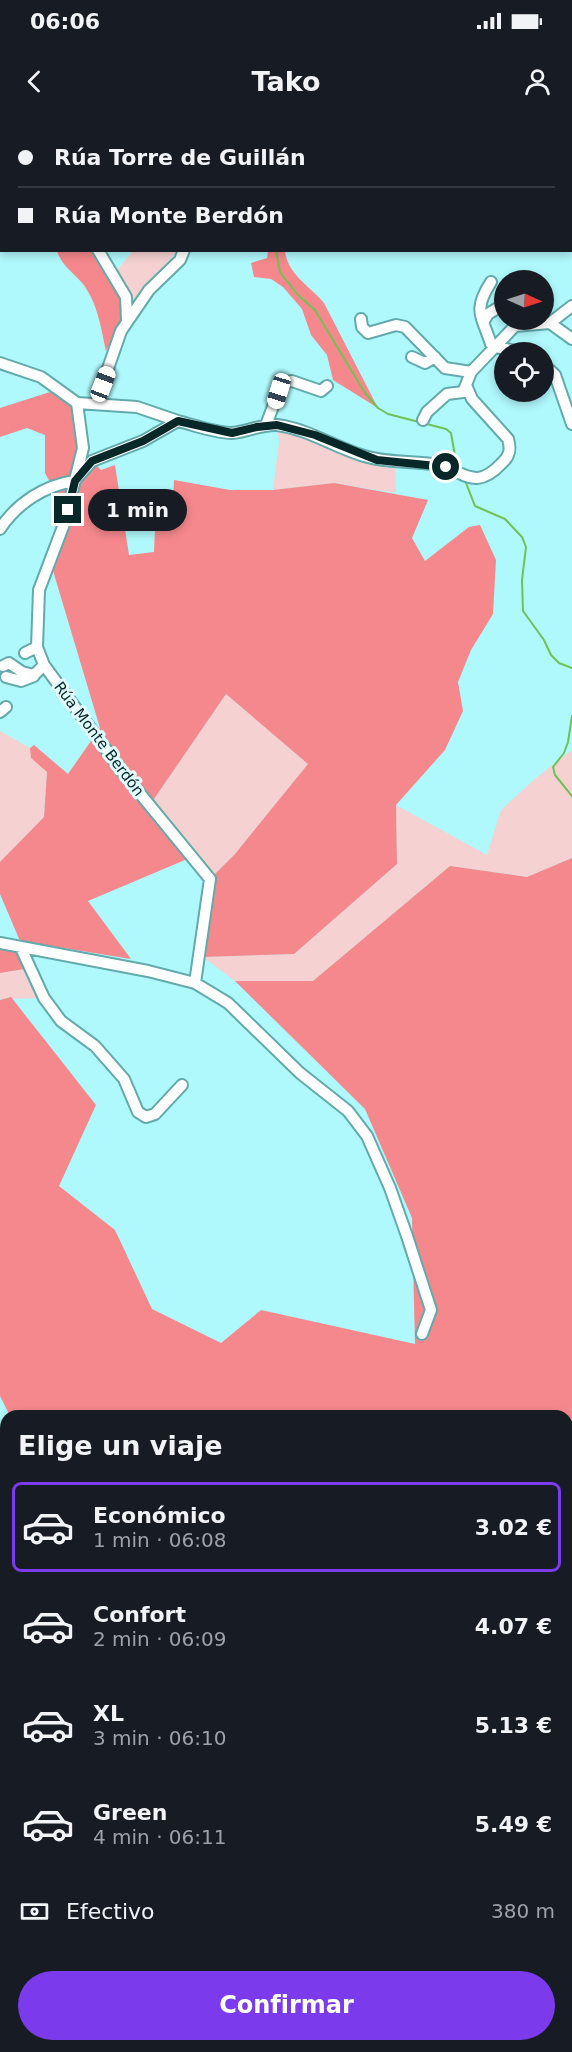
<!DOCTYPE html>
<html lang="es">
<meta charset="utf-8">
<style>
:root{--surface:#171b24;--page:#242831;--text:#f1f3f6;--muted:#9ea1a6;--line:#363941;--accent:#7c3aed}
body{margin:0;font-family:"DejaVu Sans",sans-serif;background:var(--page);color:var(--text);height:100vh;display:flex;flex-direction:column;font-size:22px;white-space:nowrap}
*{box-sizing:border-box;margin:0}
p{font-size:20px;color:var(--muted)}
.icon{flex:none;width:33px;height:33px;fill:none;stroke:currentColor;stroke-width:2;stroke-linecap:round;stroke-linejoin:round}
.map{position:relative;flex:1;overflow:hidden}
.side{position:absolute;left:0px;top:1290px;width:573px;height:642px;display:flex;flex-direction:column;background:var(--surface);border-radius:18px 18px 0 0;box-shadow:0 3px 9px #0003}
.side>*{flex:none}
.top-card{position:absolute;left:0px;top:0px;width:573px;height:132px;box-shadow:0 3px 9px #0003;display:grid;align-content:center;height:132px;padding:0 18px;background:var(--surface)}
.needle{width:39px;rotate:93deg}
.controls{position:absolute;left:494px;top:150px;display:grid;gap:12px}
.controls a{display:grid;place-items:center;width:60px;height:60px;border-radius:50%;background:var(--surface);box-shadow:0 3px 9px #0003;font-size:30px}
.end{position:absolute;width:27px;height:27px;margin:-14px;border:8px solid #082728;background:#fff;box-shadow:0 0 0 3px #fff}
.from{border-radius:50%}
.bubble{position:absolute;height:42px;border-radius:21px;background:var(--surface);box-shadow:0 3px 9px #0003;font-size:20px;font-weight:800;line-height:42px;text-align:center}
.car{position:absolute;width:18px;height:36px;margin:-18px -9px;border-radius:8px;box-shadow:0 0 4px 2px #0007;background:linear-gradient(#fff 24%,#345 0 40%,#fff 0 76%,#345 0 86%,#fff 0)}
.top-card b{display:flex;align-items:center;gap:21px;height:57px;font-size:22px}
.top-card b+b{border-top:2px solid var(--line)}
.top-card i{width:15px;height:15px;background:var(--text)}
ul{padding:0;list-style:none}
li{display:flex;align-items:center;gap:18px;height:90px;margin:0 12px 9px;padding:0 6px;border:3px solid transparent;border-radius:9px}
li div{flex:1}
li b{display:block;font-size:22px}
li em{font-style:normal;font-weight:800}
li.active{border-color:var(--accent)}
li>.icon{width:54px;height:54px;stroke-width:1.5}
h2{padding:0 18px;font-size:27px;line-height:72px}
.pay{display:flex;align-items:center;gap:15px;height:66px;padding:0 18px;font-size:22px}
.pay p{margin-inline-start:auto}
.button{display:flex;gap:12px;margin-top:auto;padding:12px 18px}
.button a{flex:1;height:69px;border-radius:36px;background:var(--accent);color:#fff;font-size:24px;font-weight:800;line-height:69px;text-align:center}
.status{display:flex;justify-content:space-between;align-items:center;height:42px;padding:0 30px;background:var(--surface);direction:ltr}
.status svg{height:16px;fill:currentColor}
header{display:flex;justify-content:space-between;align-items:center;height:78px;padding:0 18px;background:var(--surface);font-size:27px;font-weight:800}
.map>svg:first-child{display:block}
</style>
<div class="status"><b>06:06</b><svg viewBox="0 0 49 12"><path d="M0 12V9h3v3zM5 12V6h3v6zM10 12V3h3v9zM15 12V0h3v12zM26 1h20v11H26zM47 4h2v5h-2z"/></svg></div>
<header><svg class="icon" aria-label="back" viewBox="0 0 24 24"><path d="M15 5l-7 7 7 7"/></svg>Tako<svg class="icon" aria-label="person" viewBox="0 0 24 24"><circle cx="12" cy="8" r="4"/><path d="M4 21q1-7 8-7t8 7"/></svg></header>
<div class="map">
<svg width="572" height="1932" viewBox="0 0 572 1932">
<rect width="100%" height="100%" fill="#aff8fb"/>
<path fill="#f5d1d1" d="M133,131H177L126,193L113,155Z
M277,305L395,343L396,373L334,363L273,370L279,322Z
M226,574L308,644L235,734L210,759L192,737L154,679Z
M0,611L30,628L32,638L47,652L44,697L0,742Z
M572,630V738L527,757L450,746L313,861H235L203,837L294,834L397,744L396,685L487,735L501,690L536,658Z
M30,848L44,878L0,879V853Z"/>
<path fill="#f5888c" d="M57,131H98L126,177V193L106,231C101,208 98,184 83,164C74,153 61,145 57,131Z
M268,131H285C288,155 309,165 324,183L378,288L333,260L327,235L311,215L302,189L283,167L271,159L254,157L251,143L267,138Z
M50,272L72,286L78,325L101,350L115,345L129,435L154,432L156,385L173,384L174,360L230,370H273L334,363L428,380L412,418L425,441L469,407L480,405L496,440L493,494L471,530L458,562L463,591L445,630L396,685L397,744L294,834L203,837L210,759L235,734L308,644L226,574L154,679L192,737L88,781L131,839L20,821L0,774V742L44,697L47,652L31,638L30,628L34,625L68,654L100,608L51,444L60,380L45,353V315L27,308L0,317V288Z
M572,738V1932H0V1685L6,1686V1926H567V1296H10L0,1276V880L11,877L96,985L59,1066L115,1110L152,1189L221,1223L261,1190L415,1224L412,1098L365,989L235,861H313L450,746L527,757Z
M0,823L21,828L30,848L0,853Z"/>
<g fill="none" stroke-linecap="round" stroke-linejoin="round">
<path stroke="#70c255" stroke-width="2" d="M257,0L258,2
M276,130L280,152L298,175L315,190L365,273L378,288L388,294L446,309L451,313L457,347
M466,363L475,386L505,399L522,417L526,427L522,460L523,491L544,520L551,535L559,543L572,548
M572,596L568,622L564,633L553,647L555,655L572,676
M0,1715L6,1718"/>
<g stroke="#62aaac" stroke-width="14">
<path id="minor" d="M177,0L178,2
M499,0L501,2
M572,97V98
M98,130L126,177L127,200
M491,162C473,190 481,194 491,224L496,227L521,232
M361,199L362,207L368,213L396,205L405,207L445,248L471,252
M484,201L488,194L501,186
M550,203L572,219
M412,237L425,243L435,237
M0,243L41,257L77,283
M543,244L555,255L572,304
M77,283L83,328L64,404L39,470L37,527L44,545L124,654L210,759L195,863
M96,283L121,211L149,170L180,140L184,130
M423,300L427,292L447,274L463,272L466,265
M178,301C194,305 215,313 232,313C247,312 261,304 277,305C308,309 334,327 364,336C387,343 408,341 432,344C463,348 473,374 502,343C510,336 511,329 508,319L472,279L466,265L471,252L515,206L550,203L572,186
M266,305L282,263L292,261L321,271L327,266
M75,360L92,341L143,321L178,301L137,287L77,283
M0,409C17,383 45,365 75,361
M25,533L37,527
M3,546L9,543L22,552L34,555L44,545
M6,557L21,561L34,556
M0,592L6,587
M0,823L148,851L195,863L228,883L300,953L348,991L367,1016L390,1068L407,1116L431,1190L422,1214
M21,828L44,878L61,901L95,926L124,959L138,992L146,997L155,994L182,965
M0,1579L6,1575"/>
</g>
<g stroke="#9778ae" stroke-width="18">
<path id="highway" d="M567,1350L572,1341
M81,1932L86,1926"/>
</g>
<use href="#minor" stroke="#fff" stroke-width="10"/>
<use href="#highway" stroke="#e4a4f6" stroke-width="15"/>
</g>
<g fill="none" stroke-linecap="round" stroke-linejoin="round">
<path stroke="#082728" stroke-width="8" d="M68,390L75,361L92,341L143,321L178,301L232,313L257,307L277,305L315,315L377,340L446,347"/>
</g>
<g text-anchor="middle" stroke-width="6" stroke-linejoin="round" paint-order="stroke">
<g font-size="15" fill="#082728" stroke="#e1fcfd">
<text transform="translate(99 619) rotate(53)" y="5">Rúa Monte Berdón</text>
</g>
</g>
</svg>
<div class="controls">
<a><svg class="needle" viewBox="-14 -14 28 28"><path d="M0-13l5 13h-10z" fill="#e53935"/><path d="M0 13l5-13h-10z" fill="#9ea1a6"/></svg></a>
<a><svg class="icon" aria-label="locate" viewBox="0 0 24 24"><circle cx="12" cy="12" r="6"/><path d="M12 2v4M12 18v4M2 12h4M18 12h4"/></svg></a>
</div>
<i class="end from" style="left:446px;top:347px"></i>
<i class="end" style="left:68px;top:390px"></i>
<div class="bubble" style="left:88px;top:369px;width:99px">1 min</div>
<i class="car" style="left:103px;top:264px;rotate:21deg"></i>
<i class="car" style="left:279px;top:271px;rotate:197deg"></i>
<div class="top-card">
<b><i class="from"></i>Rúa Torre de Guillán</b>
<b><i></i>Rúa Monte Berdón</b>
</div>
<section class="side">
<h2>Elige un viaje</h2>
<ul>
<li class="active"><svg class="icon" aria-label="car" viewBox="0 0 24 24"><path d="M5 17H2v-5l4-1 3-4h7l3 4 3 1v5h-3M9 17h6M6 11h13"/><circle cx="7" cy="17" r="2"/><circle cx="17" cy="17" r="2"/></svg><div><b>Económico</b><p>1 min · 06:08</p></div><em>3.02 €</em></li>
<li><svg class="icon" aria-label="car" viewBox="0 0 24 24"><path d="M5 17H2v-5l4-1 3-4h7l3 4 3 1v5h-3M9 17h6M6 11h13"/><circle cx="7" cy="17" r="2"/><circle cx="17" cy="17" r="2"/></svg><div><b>Confort</b><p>2 min · 06:09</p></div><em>4.07 €</em></li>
<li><svg class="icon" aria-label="car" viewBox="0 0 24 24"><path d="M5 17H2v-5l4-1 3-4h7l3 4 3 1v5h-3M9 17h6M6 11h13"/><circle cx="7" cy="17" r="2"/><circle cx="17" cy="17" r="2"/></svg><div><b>XL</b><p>3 min · 06:10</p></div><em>5.13 €</em></li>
<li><svg class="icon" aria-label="car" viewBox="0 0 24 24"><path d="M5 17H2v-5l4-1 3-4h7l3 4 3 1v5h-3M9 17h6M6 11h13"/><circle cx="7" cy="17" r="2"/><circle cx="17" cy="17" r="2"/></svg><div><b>Green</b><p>4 min · 06:11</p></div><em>5.49 €</em></li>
</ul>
<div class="pay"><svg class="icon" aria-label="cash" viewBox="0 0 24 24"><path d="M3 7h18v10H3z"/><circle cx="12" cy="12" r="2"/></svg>Efectivo<p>380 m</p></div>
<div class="button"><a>Confirmar</a></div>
</section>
</div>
